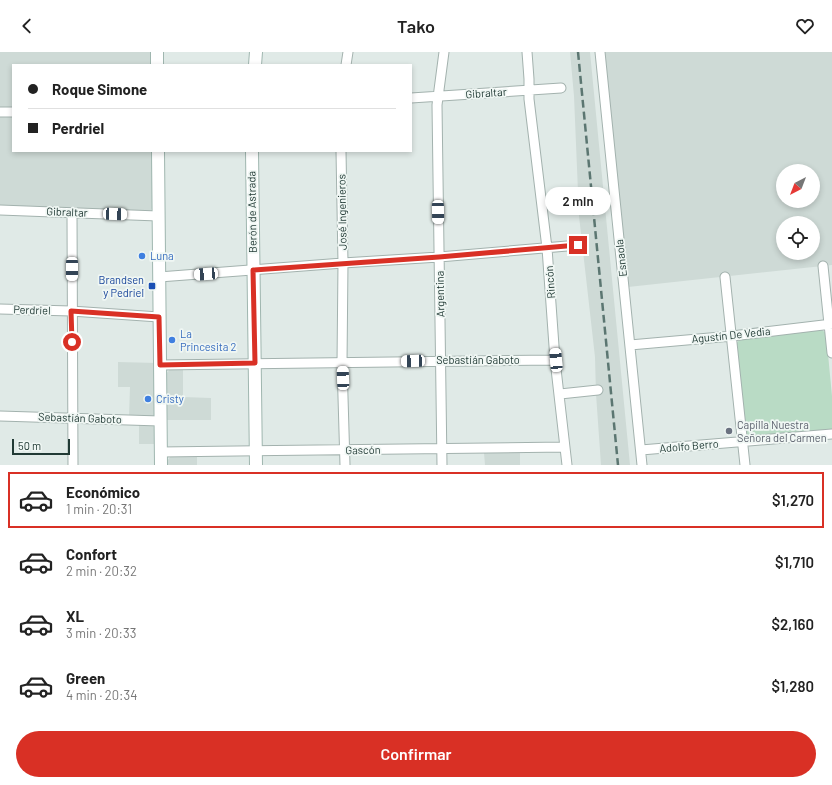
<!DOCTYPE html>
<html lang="es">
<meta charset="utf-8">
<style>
:root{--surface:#fff;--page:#f6f6f6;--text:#222;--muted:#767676;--line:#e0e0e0;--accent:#d93025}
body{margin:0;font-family:Barlow,sans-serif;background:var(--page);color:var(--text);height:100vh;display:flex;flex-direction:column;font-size:15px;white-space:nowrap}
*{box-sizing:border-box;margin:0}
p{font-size:13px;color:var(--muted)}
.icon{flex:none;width:22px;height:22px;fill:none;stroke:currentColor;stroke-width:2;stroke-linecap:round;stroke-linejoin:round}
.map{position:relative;height:413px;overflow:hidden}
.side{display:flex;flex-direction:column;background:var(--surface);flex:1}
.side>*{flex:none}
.guide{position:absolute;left:12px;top:12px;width:400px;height:88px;border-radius:0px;box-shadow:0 2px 6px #0003;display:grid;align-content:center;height:88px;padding:0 16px;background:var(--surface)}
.needle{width:26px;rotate:222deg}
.fabs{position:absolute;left:776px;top:112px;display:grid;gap:8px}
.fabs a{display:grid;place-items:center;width:44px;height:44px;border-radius:50%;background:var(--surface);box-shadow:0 2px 6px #0003;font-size:20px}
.scale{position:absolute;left:12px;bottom:10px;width:58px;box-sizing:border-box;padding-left:4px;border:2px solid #213a35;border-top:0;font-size:11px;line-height:14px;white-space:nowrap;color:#213a35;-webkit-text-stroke:3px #f0f7f4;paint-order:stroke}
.end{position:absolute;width:18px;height:18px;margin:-9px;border:5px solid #d93025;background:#fff;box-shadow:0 0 0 2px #fff}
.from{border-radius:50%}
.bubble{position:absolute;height:28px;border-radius:14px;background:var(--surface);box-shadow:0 2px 6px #0003;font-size:13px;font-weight:600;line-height:28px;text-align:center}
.car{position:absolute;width:12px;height:24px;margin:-12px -6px;border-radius:5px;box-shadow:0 0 3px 1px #0007;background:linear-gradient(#fff 24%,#345 0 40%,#fff 0 76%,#345 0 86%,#fff 0)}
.guide b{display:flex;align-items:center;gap:14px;height:38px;font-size:15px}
.guide b+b{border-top:1px solid var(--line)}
.guide i{width:10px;height:10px;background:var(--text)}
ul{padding:7px 0 0;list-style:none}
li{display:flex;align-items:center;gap:12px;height:56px;margin:0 8px 6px;padding:0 8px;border:2px solid transparent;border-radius:0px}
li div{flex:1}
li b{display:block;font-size:15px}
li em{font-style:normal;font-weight:600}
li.selected{border-color:var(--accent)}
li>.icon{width:36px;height:36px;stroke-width:1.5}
.button{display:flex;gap:8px;margin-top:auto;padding:8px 16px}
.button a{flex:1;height:46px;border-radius:24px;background:var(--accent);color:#fff;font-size:16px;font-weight:600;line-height:46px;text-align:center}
header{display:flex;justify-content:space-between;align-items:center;height:52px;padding:0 16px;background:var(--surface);font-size:18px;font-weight:600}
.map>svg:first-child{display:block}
</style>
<header><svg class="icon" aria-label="back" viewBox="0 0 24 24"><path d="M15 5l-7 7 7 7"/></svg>Tako<svg class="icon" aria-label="heart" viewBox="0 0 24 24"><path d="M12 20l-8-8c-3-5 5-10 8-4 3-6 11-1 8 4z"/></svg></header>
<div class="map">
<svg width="832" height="413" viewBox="0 0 832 413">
<rect width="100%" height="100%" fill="#e0eae7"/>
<path fill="#cedad6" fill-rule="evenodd" d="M0,0H151V13H13V99H153L154,153L151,158L147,160L0,155Z
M570,0H590L630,413H601L596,342L595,305L579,164L574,44Z
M605,0H832V213L628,235ZM783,119H813V149H783ZM783,171H813V201H783Z
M118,310L157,311L156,363L154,365H129L130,335H118Z
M171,316H183V345L211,346V368H167L166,322Z
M139,373L153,374L156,376L157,392H139Z
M520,400V413H485L484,401Z
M171,404H197V413H166L167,409Z"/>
<path fill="#b9dbc5" d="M822,278L826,281L832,344V378L745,386L735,293L740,287Z"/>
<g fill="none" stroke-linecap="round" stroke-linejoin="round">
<g stroke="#a3b2ae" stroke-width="11">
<path id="street" d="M527,0L529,27V47L547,196L555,308L567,413
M600,0L642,413
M346,13L348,0
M411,46L561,36
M0,60H13
M341,99L343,211L342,311L345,413
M0,158L158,164
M72,161L73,413
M823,214L832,301
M159,225L343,211L439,205L579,193
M725,225L745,413
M0,257L71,259L159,265
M630,293L732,284L832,272
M160,313L555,308
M560,342L598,338
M0,364L160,369
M641,398L832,382
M161,400L565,395
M442,413L437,53L444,0"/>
</g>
<g stroke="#9fb6af" stroke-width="14">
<path id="secondary" d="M157,0V13
M255,13L256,0
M158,99L161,413
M252,99L256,413"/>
</g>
<use href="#street" stroke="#fff" stroke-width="9"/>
<use href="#secondary" stroke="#fff" stroke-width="12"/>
<path stroke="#5b7671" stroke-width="2.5" stroke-dasharray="8 4" stroke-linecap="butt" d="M578,0L618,413"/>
</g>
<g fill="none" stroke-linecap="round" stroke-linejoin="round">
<path stroke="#d93025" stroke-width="5" d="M72,290L71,259L159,265L160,313L255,311L253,218L439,205L578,193"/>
</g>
<g fill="#3f7fe0" stroke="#f0f7f4" stroke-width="1.5">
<circle cx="142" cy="204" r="4"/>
<circle cx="172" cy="288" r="4"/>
<circle cx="148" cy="347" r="4"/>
</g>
<rect fill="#1a4fb4" stroke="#f0f7f4" stroke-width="1.5" x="148" y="230" width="8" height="8" rx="2"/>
<circle fill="#6b7280" stroke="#f0f7f4" stroke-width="1.5" cx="729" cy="379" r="4"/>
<g text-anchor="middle" stroke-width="3.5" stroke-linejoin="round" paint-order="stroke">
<g font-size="11" fill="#213a35" stroke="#f0f7f4">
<text transform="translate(486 41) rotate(-4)" y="4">Gibraltar</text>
<text transform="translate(67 160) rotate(2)" y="4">Gibraltar</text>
<text transform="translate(252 160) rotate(-91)" y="4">Berón de Astrada</text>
<text transform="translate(342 160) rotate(-91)" y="4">José Ingenieros</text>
<text transform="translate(621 206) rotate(-96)" y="4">Esnaola</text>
<text transform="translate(550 230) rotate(-94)" y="4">Rincón</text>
<text transform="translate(440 242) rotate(-91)" y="4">Argentina</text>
<text transform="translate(32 258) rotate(2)" y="4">Perdriel</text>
<text transform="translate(731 283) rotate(-6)" y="4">Agustín De Vedia</text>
<text x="478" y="312">Sebastián Gaboto</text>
<text transform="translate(80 366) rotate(2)" y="4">Sebastián Gaboto</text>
<text transform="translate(689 394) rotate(-5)" y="4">Adolfo Berro</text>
<text transform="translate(363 398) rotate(-1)" y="4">Gascón</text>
</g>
<g font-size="11" fill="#366cbe" stroke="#f0f7f4" text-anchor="start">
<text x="150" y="208">Luna</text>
<text x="180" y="286">La<tspan x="180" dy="13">Princesita 2</tspan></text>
<text x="156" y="351">Cristy</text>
</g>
<g font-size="11" fill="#164399" stroke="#f0f7f4" text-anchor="end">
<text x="144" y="232">Brandsen<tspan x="144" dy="13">y Pedriel</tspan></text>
</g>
<g font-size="11" fill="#5b616d" stroke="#f0f7f4" text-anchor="start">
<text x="737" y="377">Capilla Nuestra<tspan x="737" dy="13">Señora del Carmen</tspan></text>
</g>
</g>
</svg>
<div class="fabs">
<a><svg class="needle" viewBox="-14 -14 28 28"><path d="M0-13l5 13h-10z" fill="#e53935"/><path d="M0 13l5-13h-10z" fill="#767676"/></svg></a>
<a><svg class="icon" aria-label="locate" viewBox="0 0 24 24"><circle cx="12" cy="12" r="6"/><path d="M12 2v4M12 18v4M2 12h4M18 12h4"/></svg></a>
</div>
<div class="scale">50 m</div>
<i class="end from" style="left:72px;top:290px"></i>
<i class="end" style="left:578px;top:193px"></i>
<div class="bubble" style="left:545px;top:135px;width:66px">2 min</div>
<i class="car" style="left:438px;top:160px;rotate:179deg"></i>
<i class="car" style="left:115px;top:162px;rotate:92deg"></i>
<i class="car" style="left:72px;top:217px;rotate:180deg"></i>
<i class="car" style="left:206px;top:222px;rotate:266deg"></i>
<i class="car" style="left:556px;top:308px;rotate:355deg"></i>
<i class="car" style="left:413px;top:309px;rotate:268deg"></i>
<i class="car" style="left:343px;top:326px;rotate:358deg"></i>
<div class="guide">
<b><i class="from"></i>Roque Simone</b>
<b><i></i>Perdriel</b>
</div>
</div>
<section class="side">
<ul>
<li class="selected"><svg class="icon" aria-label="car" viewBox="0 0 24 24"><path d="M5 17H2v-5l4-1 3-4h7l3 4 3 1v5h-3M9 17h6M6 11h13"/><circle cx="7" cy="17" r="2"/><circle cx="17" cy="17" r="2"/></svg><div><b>Económico</b><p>1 min · 20:31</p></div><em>$1,270</em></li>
<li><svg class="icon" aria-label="car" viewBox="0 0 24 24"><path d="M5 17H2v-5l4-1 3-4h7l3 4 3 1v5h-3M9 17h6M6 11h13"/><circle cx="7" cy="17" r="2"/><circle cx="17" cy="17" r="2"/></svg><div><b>Confort</b><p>2 min · 20:32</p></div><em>$1,710</em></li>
<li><svg class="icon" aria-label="car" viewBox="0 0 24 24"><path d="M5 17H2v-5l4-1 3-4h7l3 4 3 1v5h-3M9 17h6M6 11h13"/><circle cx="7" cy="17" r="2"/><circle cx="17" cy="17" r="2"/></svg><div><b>XL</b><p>3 min · 20:33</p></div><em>$2,160</em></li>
<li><svg class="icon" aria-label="car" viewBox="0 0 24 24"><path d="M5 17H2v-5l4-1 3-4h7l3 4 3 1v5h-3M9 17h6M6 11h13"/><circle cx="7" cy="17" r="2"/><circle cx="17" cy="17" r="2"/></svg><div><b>Green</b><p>4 min · 20:34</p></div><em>$1,280</em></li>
</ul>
<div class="button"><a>Confirmar</a></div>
</section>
